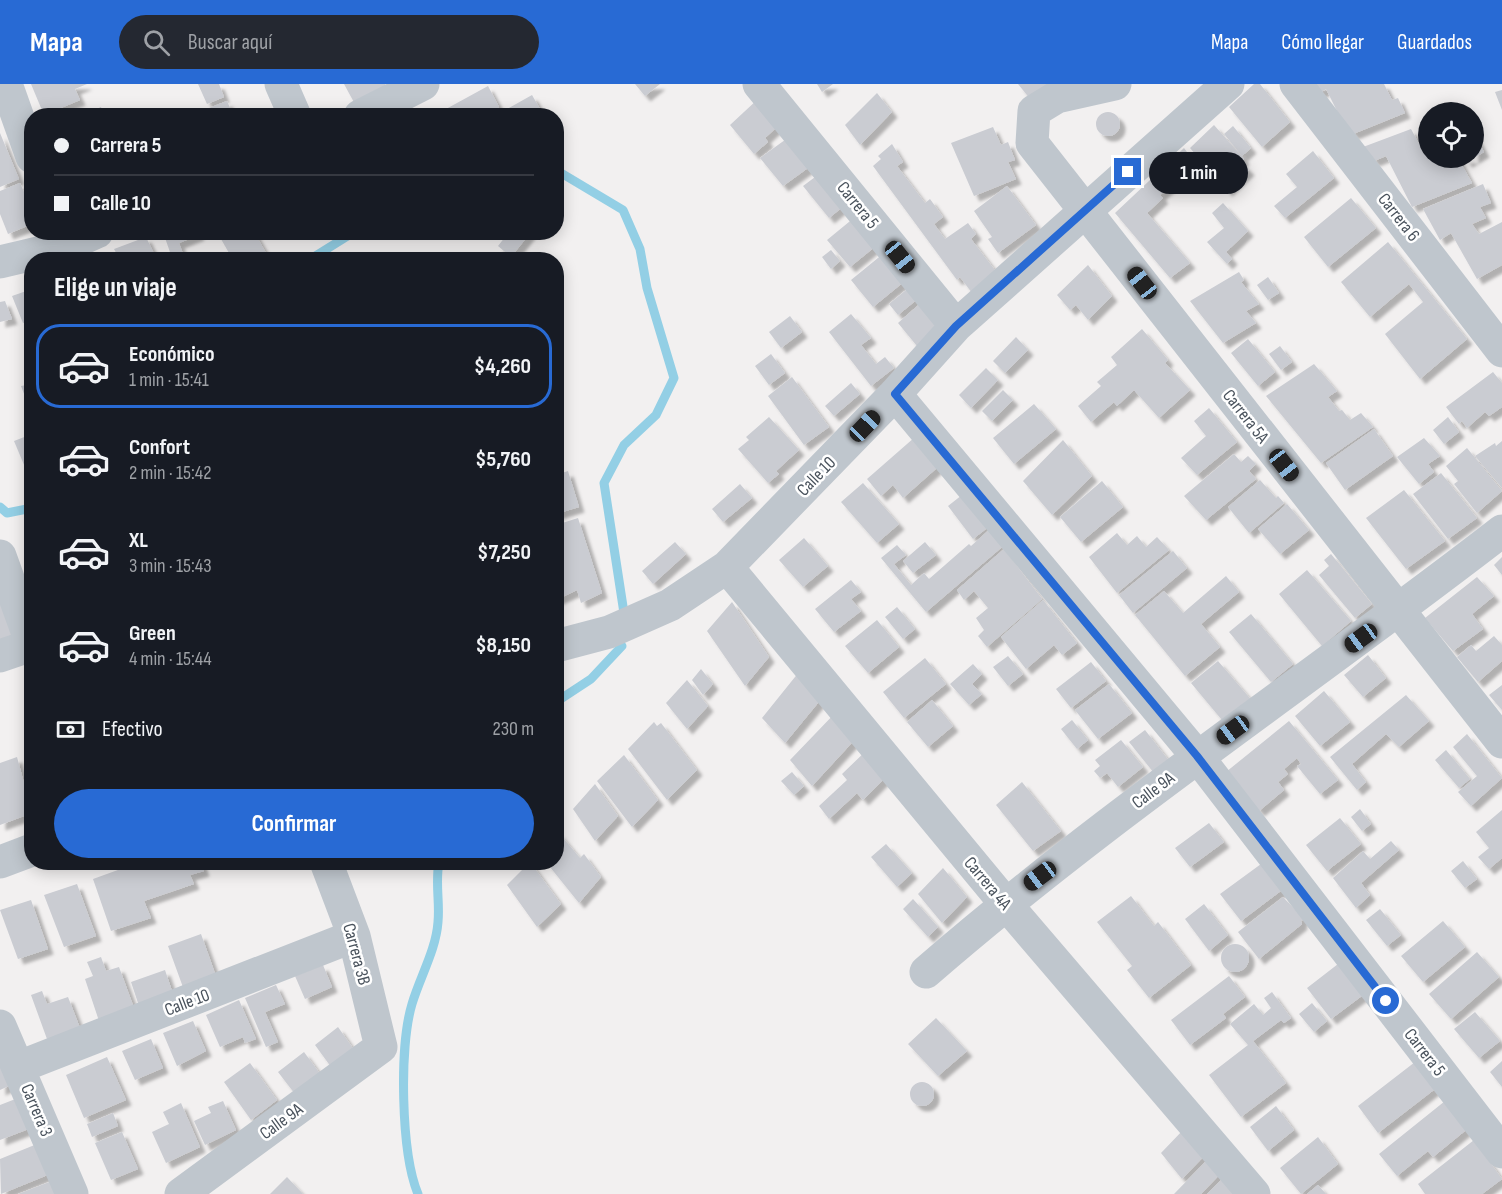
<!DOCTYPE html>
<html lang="es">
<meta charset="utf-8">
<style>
:root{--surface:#171b24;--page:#242831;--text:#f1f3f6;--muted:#9ea1a6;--line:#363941;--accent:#286ad4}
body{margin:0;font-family:"Sofia Sans Condensed",sans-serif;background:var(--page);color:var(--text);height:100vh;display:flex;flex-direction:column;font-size:22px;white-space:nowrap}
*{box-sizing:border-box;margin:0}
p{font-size:20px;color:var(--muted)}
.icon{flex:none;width:33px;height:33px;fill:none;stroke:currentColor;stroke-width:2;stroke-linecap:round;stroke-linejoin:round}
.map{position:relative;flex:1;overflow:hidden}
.drawer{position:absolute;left:24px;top:168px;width:540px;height:618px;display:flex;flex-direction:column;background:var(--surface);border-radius:24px;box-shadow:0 3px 15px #0003}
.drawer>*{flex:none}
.banner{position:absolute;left:24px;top:24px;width:540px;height:132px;border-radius:24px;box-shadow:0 3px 15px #0003;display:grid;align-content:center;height:132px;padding:0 30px;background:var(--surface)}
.buttons{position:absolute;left:1418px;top:18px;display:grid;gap:12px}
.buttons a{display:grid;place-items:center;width:66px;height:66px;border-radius:50%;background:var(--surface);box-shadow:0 3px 15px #0003;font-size:30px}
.end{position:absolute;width:27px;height:27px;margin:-14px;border:8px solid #286ad4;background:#fff;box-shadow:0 0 0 3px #fff}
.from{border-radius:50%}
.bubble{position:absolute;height:42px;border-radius:21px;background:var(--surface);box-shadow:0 3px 15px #0003;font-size:20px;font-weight:700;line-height:42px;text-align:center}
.car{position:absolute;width:18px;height:36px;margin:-18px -9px;border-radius:8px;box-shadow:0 0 4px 2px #0007;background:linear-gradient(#222 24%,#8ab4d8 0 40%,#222 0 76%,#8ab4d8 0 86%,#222 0)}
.banner b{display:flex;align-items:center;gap:21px;height:57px;font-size:22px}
.banner b+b{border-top:2px solid var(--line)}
.banner i{width:15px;height:15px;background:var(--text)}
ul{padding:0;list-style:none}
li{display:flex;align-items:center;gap:18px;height:84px;margin:0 12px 9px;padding:0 18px;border:3px solid transparent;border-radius:24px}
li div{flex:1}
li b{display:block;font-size:22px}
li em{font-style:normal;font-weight:700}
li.selected{border-color:var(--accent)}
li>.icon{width:54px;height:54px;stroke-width:1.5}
h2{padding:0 30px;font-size:27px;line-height:72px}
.pay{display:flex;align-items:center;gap:15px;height:66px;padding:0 30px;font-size:22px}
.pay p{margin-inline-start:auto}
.action{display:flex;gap:12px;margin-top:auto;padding:12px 30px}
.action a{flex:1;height:69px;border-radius:36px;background:var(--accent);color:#fff;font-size:24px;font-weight:700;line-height:69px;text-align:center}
header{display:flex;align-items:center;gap:36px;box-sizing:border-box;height:84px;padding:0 30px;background:var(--accent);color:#fff}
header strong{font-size:28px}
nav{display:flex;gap:33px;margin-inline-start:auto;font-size:21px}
.search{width:420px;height:54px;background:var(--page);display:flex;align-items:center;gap:15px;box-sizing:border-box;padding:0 21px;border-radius:33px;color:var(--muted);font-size:22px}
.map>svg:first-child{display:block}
</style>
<header>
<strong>Mapa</strong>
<div class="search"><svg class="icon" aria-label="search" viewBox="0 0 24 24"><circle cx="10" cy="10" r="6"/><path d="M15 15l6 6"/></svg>Buscar aquí</div>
<nav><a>Mapa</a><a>Cómo llegar</a><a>Guardados</a></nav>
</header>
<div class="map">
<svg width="1502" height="1110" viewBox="0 0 1502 1110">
<defs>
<filter id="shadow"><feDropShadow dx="5.5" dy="5.5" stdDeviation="1.5" flood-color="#0004"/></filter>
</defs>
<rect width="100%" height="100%" fill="#f2f0f0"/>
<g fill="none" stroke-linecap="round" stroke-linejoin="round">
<path stroke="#93cfe5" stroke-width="9" d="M556,86L623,126L640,165L647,204L674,294L656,331L624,361L604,399L624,529
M309,176L354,148
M0,423L7,429L32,424
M556,618L591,595L622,562
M418,1110C401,1069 399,963 412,920C420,893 436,866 438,838C440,818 435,799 439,778"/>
</g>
<path fill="#caccd2" filter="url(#shadow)" d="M31,0H87L75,5L80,16L44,31Z
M198,0H219L224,13L207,20Z
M344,0H385L387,3L356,22Z
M635,0H660L645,12Z
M817,0H833L822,8Z
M1018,0H1052L1031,16Z
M1254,0H1260L1290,38L1262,63L1229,23Z
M1313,0H1384L1392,16L1398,14L1405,29L1353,50L1342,37L1326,5L1320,9Z
M488,2L499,23L484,32H450L446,25Z
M1502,6V26L1495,8Z
M877,9L892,28L860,61L845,41Z
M532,11L544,32H501L500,29Z
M758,15L779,41L765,54L768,58L754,70L730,41Z
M227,17L233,31L212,32L209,24Z
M101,23L103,29L111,26L114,32H80Z
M1096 40a12 12 0 1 1 24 0a12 12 0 1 1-24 0Z
M1214,41L1244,75L1241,78L1249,86L1227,107L1190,64Z
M1233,42L1251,64L1242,72L1224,50Z
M993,43L1001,61L1008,58L1015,76L1008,78L1016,95L974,112L951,59Z
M1411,45L1419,60L1428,57V74H1458L1472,99L1412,123L1386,72L1374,77L1363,63Z
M1473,47L1484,68L1467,78L1464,74H1473Z
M0,49L19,95L0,103Z
M789,53L812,81L783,102L760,74Z
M892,60L903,78L897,82L925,119L930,115L943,133L934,140L945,155L968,139L976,150L971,155L1001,194L975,213L960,193L957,196L873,82L881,75L878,72Z
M1184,64L1196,80L1160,111L1163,114L1147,129L1190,179L1170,194L1115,129Z
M1313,67L1334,94L1285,134L1274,122L1297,103L1286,90Z
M819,90L845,121L829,134L803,102Z
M20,99L32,127V140L8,150L0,130V107Z
M1483,100L1491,119L1480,123L1486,134L1472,140L1479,150L1502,138V181L1477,195L1451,149L1440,156L1423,125Z
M1007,102L1036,141L998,169L988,155L992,153L974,127Z
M1351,114L1376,144L1328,183L1304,153Z
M1223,119L1248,147L1226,168L1232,175L1227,180L1207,158L1224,144L1212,129Z
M855,133L877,161L850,183L827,156Z
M163,148H198L199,151L179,159L183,170L172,174Z
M217,148H254L266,169L249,176H233Z
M509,148H531L511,173L498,162Z
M146,153L157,176H120L114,165Z
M1388,158L1467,255L1420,295L1385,250L1423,218L1409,200L1370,233L1341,198Z
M831,166L840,177L831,185L822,173Z
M884,169L906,196L873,223L851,196Z
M1088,181L1112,212L1088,236L1076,221L1070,226L1057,211Z
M1239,188L1244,196L1241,198L1259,220L1246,227L1256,239L1223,259L1190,217Z
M1268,193L1279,209L1268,216L1257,201Z
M911,202L920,213L898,231L889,220Z
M32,205V236L23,239L12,212Z
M5,217L12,235L0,238V218Z
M923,217L943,241L917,262L898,239Z
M851,230L871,254L861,261L876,280L885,273L894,284L871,302L829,248Z
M790,232L802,248L781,264L769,248Z
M1142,245L1168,276L1165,279L1190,306L1159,334L1134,306L1117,322L1114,318L1091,338L1078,322L1101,302L1097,298L1117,281L1111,273Z
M1016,253L1028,266L1005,289L993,277Z
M1248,255L1275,288L1258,302L1231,269Z
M1280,262L1292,278L1281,286L1269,270Z
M771,270L785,289L769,301L755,282Z
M1314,280L1337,307L1328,313L1339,327L1342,326L1350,336L1361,329L1373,343L1321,379L1266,312Z
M986,284L998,296L971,324L959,311Z
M1493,288L1502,299V323L1489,332L1485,328L1467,344L1462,337L1459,340L1446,323Z
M792,293L829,343L804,361L768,312Z
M851,299L860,310L834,332L825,322Z
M32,300V323H29L21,302Z
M1003,306L1013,316L992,337L982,327Z
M1034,320L1056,345L1014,380L993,354Z
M1209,324L1237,358L1197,391L1181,374L1206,352L1194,337Z
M769,333L799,366L776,387L779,390L768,399L738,365L749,356L746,353Z
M1448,333L1459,348L1444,360L1433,346Z
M1374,345L1393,372L1345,406L1326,379Z
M32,350V386L27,388L14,357Z
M915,353L939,382L903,414L893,401L881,412L867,395Z
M1424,354L1440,372L1428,380L1434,388L1419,400L1397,373Z
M1063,356L1092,392L1052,431L1023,397Z
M1502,357V404L1475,372L1495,359L1496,362Z
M1467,364L1502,407L1477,429L1454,400L1458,397L1446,382Z
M1234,370L1241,378L1248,372L1256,380L1249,387L1256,395L1206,436L1184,412Z
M568,387L579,423L556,430V391Z
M1441,389L1477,434L1448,455L1413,410Z
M1260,396L1276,414L1278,412L1284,419L1249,449L1228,423Z
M1102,397L1123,423L1081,458L1060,433Z
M863,399L899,440L877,459L841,418Z
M740,400L752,414L723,438L712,425Z
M1404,406L1445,457L1406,485L1366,434Z
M962,411L987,444L973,455L948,422Z
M1287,420L1309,446L1280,470L1258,445Z
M578,434L602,509L581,519L577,506L556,516V441Z
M989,446L1002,463L926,528L881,474L897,461L906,471L894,480L911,501L924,489L929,495L969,460L971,462Z
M1117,449L1127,461L1137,452L1146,463L1157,453L1169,466L1117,509L1089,473Z
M804,454L828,482L803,503L779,476Z
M675,458L686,470L653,500L642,487Z
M925,458L936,471L913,489L903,477Z
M1004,465L1042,515L987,563L978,552L984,546L976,534L988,524L974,507L964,516L957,506Z
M1173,467L1187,484L1133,529L1119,511Z
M1331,470L1372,520L1355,534L1319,491L1329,482L1324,476Z
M1502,473V491L1494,481Z
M1307,486L1351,537L1322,562L1279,510Z
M1226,492L1239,508L1201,540L1220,563L1185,592L1135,531L1164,507L1183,529Z
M1477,493L1494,512L1472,530L1483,545L1453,567L1425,534Z
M851,496L861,508L851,515L861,527L834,548L815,525Z
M0,514L19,553L0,559Z
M1043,516L1077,559L1062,571L1054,561L1026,585L1001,553Z
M732,518L769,573L745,602L707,547Z
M897,523L915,545L903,555L885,533Z
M1251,530L1293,580L1271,598L1229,548Z
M877,536L899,563L868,589L845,562Z
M1494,552L1502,561V577L1478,598L1457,573L1471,561L1476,567Z
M1368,571L1386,594L1363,613L1344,591Z
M1008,572L1023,590L1008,602L993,583Z
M925,574L946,600L904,634L883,608Z
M1218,577L1254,619L1227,642L1191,599Z
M1091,578L1106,597L1071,624L1056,605Z
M973,580L982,590L972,600L982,610L969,621L950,600Z
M701,585L713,600L703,611L692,596Z
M799,588L822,614L785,659L762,634Z
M687,596L708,622L687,645L666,619Z
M1109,600L1132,629L1098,655L1075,626Z
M1502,601V626L1489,611Z
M1324,607L1350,638L1320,662L1295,632Z
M1406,611L1429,637L1399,663L1386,650L1352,680L1366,698L1357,706L1330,673Z
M932,616L953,642L928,663L907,638Z
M838,626L859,651L812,702L790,676Z
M1072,636L1088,656L1077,665L1061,645Z
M1289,637L1338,696L1320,710L1297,682L1301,680L1297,674L1284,685L1288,690L1278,698L1284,706L1259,727L1226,688Z
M654,638L657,642L661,639L697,686L667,716L628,665Z
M1145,646L1170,678L1154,689L1129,658Z
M1467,650L1502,694L1471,722L1458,708L1477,692L1453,663Z
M1121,656L1143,683L1118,703L1107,689L1100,694L1094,687L1100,682L1095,676Z
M869,664L890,689L863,716L857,709L829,735L819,722L847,696L842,690Z
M1446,666L1470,695L1459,704L1435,676Z
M624,671L658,716L632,743L597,697Z
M17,673L32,729L0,741V679Z
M792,688L804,702L794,711L781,697Z
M1022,698L1061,747L1033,767L996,721Z
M595,700L618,732L595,757L573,725Z
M1360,725L1371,740L1362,747L1351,733Z
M1502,726V774L1489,785L1478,773L1489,764L1476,748Z
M1340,734L1361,760L1327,787L1306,761Z
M1209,739L1224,758L1190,783L1175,764Z
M558,748L580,774L584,770L601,793L579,819L546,778H556Z
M1391,757L1399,766L1361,799L1370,811L1356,824L1333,794L1363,767L1370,775Z
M886,760L912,789L897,803L871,773Z
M1463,777L1477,795L1465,804L1451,787Z
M140,778H201L204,787L190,791L194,800L144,817L151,834L111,847L93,795Z
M530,778L561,820L537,843L507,801Z
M1261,780L1282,806L1241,837L1220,810Z
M943,784L967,813L942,839L918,810Z
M77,800L96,852L64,863L44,811Z
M1131,812L1154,842L1158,838L1191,881L1149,914L1127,886L1132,882L1097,838Z
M1283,813L1304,835L1301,837L1302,840L1259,875L1238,848Z
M913,815L938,843L928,853L903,825Z
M31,816L48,865L18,875L0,826Z
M1204,820L1228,851L1209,867L1185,835Z
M1380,825L1401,851L1387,862L1366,836Z
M1443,837L1465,863L1423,898L1401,872Z
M201,850L217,895L184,906L168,862Z
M1221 874a14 14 0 1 1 28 0a14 14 0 1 1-28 0Z
M1477,868L1499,893L1451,935L1429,910Z
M101,873L106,887L119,883L134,924L99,937L85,895L93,892L87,878Z
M1338,880L1363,911L1331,935L1307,904Z
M323,881L332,903L305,915L295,892Z
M165,886L173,910L139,922L131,898Z
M1229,892L1245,913L1223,930L1226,934L1190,961L1171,936Z
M276,901L285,920L265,928L278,958L266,963L245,914Z
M42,907L47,920L68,913L80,944L47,955L31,911Z
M1272,908L1291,934L1284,939L1281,936L1253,957L1286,999L1241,1033L1209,991L1248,961L1230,940L1254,920L1263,931L1271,924L1264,914Z
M239,916L256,955L245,959L243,953L220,963L206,931Z
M1312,919L1327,937L1314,948L1299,930Z
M1475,928L1500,957L1479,974L1454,945Z
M936,934L967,967L938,992L908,960Z
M193,937L206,967L177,982L163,949Z
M338,943L357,970L334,987L315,961Z
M151,955L163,984L135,996L122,967Z
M304,968L321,991L295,1010L278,988Z
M0,969L13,1000L0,1006Z
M107,973L126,1016L84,1034L66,991Z
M1502,977V1003L1490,988Z
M1415,978L1435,1005L1378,1049L1358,1022Z
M250,979L277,1016L251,1036L224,998Z
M910 1010a12 12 0 1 1 24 0a12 12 0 1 1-24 0Z
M18,1014L31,1044L0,1056V1021Z
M223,1017L236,1046L205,1061L194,1037L211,1029L208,1023Z
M1445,1017L1466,1046L1433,1073L1428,1067L1397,1092L1379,1070Z
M181,1019L200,1063L166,1079L152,1048L169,1040L163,1028Z
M1276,1022L1294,1046L1268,1067L1250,1043Z
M113,1029L118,1042L92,1053L87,1040Z
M1184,1045L1205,1071L1182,1095L1161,1069Z
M122,1048L138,1085L111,1096L95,1059Z
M1318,1053L1338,1080L1301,1110L1280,1084Z
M1474,1056L1502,1095L1482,1110H1425L1418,1100Z
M37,1060L50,1090L1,1110L0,1075Z
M1209,1074L1221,1089L1201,1110H1174Z
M287,1093L303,1110H270Z
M1223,1094L1238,1110H1207Z
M52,1097L58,1110H18Z
M1318,1101L1326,1110H1307Z"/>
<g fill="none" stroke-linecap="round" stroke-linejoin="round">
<path stroke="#bfc6cd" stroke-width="33" d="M6,0L32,73
M281,0L295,32
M759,0L956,242
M1115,0L1057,13L1034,27L1032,59L1502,658
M1296,0L1502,267
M360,32L423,0
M0,178L63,163L97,148
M895,310L1197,672L1502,1068
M0,472L32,561
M727,483L1005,819L1254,1110
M556,562L609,548L670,521L727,483L895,310L956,242L1228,0
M0,572L32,561
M0,778L32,766
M926,888C1109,729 1311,595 1502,447
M0,942L72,1110
M19,983L354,852
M181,1110L381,963L354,852L326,778"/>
</g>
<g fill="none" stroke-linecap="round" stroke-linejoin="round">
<path stroke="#286ad4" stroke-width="8" d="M1128,88L956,242L895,310L1197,672L1386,917"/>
</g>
<g text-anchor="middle" stroke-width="5" stroke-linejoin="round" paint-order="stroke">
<g font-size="18" fill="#49525c" stroke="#fff">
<text transform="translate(858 121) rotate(51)" y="6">Carrera 5</text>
<text transform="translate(1399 133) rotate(52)" y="6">Carrera 6</text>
<text transform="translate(1246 332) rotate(52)" y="6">Carrera 5A</text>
<text transform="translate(816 392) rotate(-46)" y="6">Calle 10</text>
<text transform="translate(1153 706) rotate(-37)" y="6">Calle 9A</text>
<text transform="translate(988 799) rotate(50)" y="6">Carrera 4A</text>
<text transform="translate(357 870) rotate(75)" y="6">Carrera 3B</text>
<text transform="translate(187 918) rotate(-21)" y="6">Calle 10</text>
<text transform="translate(1425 968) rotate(52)" y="6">Carrera 5</text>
<text transform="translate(37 1026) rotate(67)" y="6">Carrera 3</text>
<text transform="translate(281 1037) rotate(-36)" y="6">Calle 9A</text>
</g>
</g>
</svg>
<div class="buttons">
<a><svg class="icon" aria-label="locate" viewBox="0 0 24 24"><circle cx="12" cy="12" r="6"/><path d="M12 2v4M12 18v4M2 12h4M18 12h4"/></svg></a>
</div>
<i class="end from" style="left:1386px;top:917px"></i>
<i class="end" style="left:1128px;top:88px"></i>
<div class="bubble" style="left:1149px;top:68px;width:99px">1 min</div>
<i class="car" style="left:900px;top:173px;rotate:141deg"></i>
<i class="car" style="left:1142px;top:199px;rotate:322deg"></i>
<i class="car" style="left:865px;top:342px;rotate:44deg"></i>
<i class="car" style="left:1284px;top:381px;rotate:142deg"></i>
<i class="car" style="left:1361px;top:554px;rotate:234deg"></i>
<i class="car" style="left:1233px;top:646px;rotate:234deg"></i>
<i class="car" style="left:1040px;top:792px;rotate:233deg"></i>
<div class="banner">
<b><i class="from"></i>Carrera 5</b>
<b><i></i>Calle 10</b>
</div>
<section class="drawer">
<h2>Elige un viaje</h2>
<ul>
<li class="selected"><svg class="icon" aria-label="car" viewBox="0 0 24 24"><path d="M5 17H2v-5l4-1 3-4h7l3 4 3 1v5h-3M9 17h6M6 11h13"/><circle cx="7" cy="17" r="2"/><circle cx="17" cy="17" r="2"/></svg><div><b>Económico</b><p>1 min · 15:41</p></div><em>$4,260</em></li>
<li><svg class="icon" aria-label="car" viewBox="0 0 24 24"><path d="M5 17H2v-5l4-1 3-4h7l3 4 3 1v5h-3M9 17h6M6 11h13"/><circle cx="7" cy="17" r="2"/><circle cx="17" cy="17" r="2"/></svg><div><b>Confort</b><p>2 min · 15:42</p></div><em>$5,760</em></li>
<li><svg class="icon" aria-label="car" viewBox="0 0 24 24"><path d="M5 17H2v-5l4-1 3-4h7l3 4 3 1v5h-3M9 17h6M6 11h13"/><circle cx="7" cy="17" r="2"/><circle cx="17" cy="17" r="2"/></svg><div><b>XL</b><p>3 min · 15:43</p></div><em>$7,250</em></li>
<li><svg class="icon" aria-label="car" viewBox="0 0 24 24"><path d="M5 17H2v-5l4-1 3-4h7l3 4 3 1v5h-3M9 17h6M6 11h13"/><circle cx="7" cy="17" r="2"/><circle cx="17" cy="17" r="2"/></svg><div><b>Green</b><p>4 min · 15:44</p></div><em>$8,150</em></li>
</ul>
<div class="pay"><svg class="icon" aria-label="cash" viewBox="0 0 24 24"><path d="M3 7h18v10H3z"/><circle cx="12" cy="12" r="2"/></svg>Efectivo<p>230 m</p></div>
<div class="action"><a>Confirmar</a></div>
</section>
</div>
